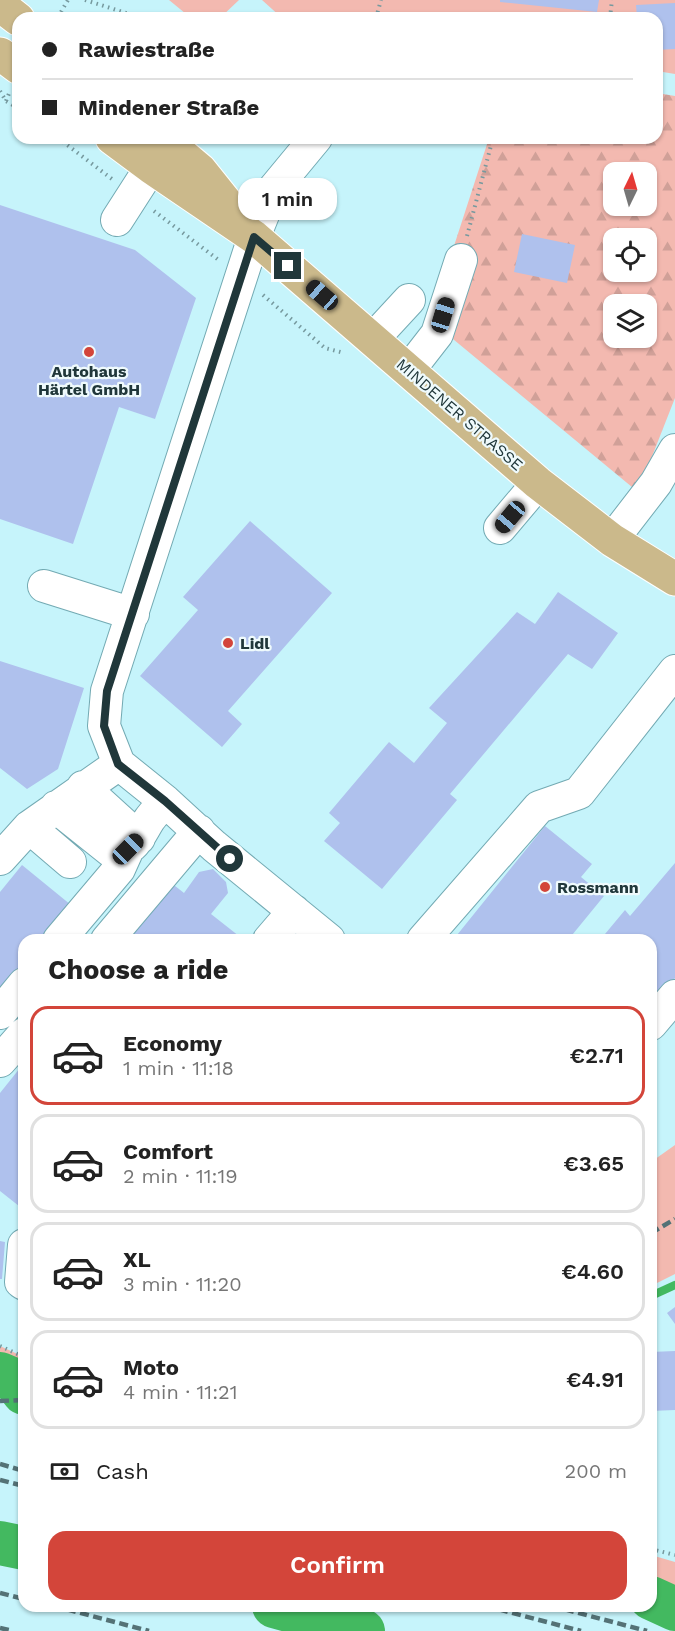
<!DOCTYPE html>
<meta charset="utf-8">
<style>
:root{--surface:#fff;--page:#f6f6f6;--text:#222;--muted:#767676;--line:#e0e0e0;--accent:#d3453a}
body{margin:0;font-family:"Work Sans",sans-serif;background:var(--page);color:var(--text);height:100vh;display:flex;flex-direction:column;font-size:22px;white-space:nowrap}
*{box-sizing:border-box;margin:0}
p{font-size:20px;color:var(--muted)}
.icon{flex:none;width:33px;height:33px;fill:none;stroke:currentColor;stroke-width:2;stroke-linecap:round;stroke-linejoin:round}
.map{position:relative;flex:1;overflow:hidden}
.side{position:absolute;left:18px;top:934px;width:639px;height:678px;display:flex;flex-direction:column;background:var(--surface);border-radius:18px;box-shadow:0 2px 4px #0004}
.side>*{flex:none}
.top-card{position:absolute;left:12px;top:12px;width:651px;height:132px;border-radius:18px;box-shadow:0 2px 4px #0004;display:grid;align-content:center;height:132px;padding:0 30px;background:var(--surface)}
.needle{width:39px;rotate:5deg}
.controls{position:absolute;left:603px;top:162px;display:grid;gap:12px}
.controls a{display:grid;place-items:center;width:54px;height:54px;border-radius:12px;background:var(--surface);box-shadow:0 2px 4px #0004;font-size:30px}
.end{position:absolute;width:27px;height:27px;margin:-14px;border:8px solid #20373a;background:#fff;box-shadow:0 0 0 3px #fff}
.from{border-radius:50%}
.bubble{position:absolute;height:42px;border-radius:18px;background:var(--surface);box-shadow:0 2px 4px #0004;font-size:20px;font-weight:600;line-height:42px;text-align:center}
.car{position:absolute;width:18px;height:36px;margin:-18px -9px;border-radius:8px;box-shadow:0 0 4px 2px #0007;background:linear-gradient(#222 24%,#8ab4d8 0 40%,#222 0 76%,#8ab4d8 0 86%,#222 0)}
.top-card b{display:flex;align-items:center;gap:21px;height:57px;font-size:22px}
.top-card b+b{border-top:2px solid var(--line)}
.top-card i{width:15px;height:15px;background:var(--text)}
ul{padding:0;list-style:none}
li{display:flex;align-items:center;gap:18px;height:99px;margin:0 12px 9px;padding:0 18px;border:3px solid var(--line);border-radius:18px}
li div{flex:1}
li b{display:block;font-size:22px}
li em{font-style:normal;font-weight:600}
li.active{border-color:var(--accent)}
li>.icon{width:54px;height:54px;stroke-width:1.5}
h2{padding:0 30px;font-size:27px;line-height:72px}
.pay{display:flex;align-items:center;gap:15px;height:66px;padding:0 30px;font-size:22px}
.pay p{margin-inline-start:auto}
.cta{display:flex;gap:12px;margin-top:auto;padding:12px 30px}
.cta a{flex:1;height:69px;border-radius:18px;background:var(--accent);color:#fff;font-size:24px;font-weight:600;line-height:69px;text-align:center}
.map>svg:first-child{display:block}
</style>
<div class="map">
<svg width="675" height="1631" viewBox="0 0 675 1631">
<defs>
<pattern id="forest-firs" width="22" height="20" patternUnits="userSpaceOnUse" patternTransform="scale(1.5)"><rect width="22" height="20" fill="#f3b9b0"/><path d="M5 1l3.5 6h-7zM16 11l3.5 6h-7z" fill="#d0a098"/></pattern>
</defs>
<rect width="100%" height="100%" fill="#c6f4fb"/>
<path fill="#f3b9b0" d="M169,0H239L220,18H191Z
M262,0H675V74L657,71V18H282Z
M675,1145V1274L651,1286V1162Z
M0,1346L24,1357V1388L21,1389L14,1380L0,1374Z
M651,1555L675,1562V1622L618,1607L651,1606Z"/>
<path fill="url(#forest-firs)" fill-rule="evenodd" d="M657,93L675,96V398L638,492L430,320L489,138H657ZM614,172H646V206H614ZM614,238H646V272H614ZM614,304H646V338H614Z"/>
<g fill="none" stroke-linecap="round" stroke-linejoin="round">
<path stroke="#43b960" stroke-width="8" d="M651,1296L675,1285"/>
<path stroke="#43b960" stroke-width="44" d="M0,1374L14,1380L24,1393
M0,1543L24,1548
M651,1598L675,1609
M274,1606L363,1631"/>
</g>
<path fill="#afc1ed" d="M500,0H599L597,12L500,2Z
M675,3V49L657,50V18H637L636,5Z
M0,205L135,250L196,298L155,419L119,407L73,544L0,519Z
M522,234L575,245L567,283L514,272Z
M250,521L332,593L228,711L242,724L222,747L140,676L198,610L183,597Z
M558,592L618,633L592,669L568,654L450,794L457,800L382,889L324,841L340,823L329,813L389,742L414,763L447,723L429,708L517,612L535,624Z
M0,661L84,688L58,769L27,789L0,768Z
M545,826L592,864L581,877L604,896L568,940H453Z
M675,863V978L651,1008V940H600L625,910L630,916Z
M22,865L71,905L42,940H24V963L0,993V892Z
M213,869L226,882L228,893L211,914L244,940H123L170,882L184,893L199,872Z
M24,1063V1210L0,1191V1093Z
M0,1241L5,1242L2,1279H0Z
M675,1307V1324L667,1313Z
M675,1351V1410L651,1411V1352Z"/>
<g fill="none" stroke-linecap="round" stroke-linejoin="round">
<g stroke="#73aab3" stroke-width="34">
<path id="minor" d="M316,138L273,190L254,237L107,691L104,726L119,764L165,801L214,846L329,940
M117,220L151,167
M373,339L409,300
M409,370L437,334L461,260
M500,528L538,483
M612,540L656,483L675,450
M44,586L133,614
M83,787L139,838
M56,807L111,851C134,854 139,836 149,820C154,813 160,807 165,801
M29,827L70,862
M0,859L29,827L119,764
M59,940L119,869L128,849
M107,940L199,831
M269,940L294,911
M423,940L539,807L579,793L675,671
M0,1013L24,984
M651,1024L675,996
M0,1061L24,1034
M24,1245L21,1282L24,1284"/>
</g>
<g stroke="#fff" stroke-width="35">
<path id="major" d="M0,5L18,19
M0,54L18,67
M112,138L151,167L254,237L538,483L612,540L675,579
M162,138L200,170L232,210"/>
</g>
<path stroke="#76999e" stroke-width="4" stroke-dasharray="1.5 4.5" stroke-linecap="butt" d="M85,0L142,18
M61,12L68,0
M376,18L381,0
M610,18L612,0
M0,91L6,101L18,108
M6,101L10,91
M58,138L112,179
M154,211L220,261
M467,236L493,138
M263,295L325,348L344,353
M0,1346L24,1357
M651,1549L675,1555"/>
<use href="#minor" stroke="#fff" stroke-width="32"/>
<use href="#major" stroke="#cbb98b" stroke-width="33"/>
<path stroke="#547276" stroke-width="4.5" stroke-dasharray="9 4.5" stroke-linecap="butt" d="M651,1233L675,1219
M0,1401L24,1400
M0,1464L24,1471
M0,1480L24,1486
M0,1593L24,1599
M54,1606L149,1631
M486,1606L581,1631
M552,1606L647,1631
M0,1628L13,1631"/>
</g>
<g fill="none" stroke-linecap="round" stroke-linejoin="round">
<path stroke="#20373a" stroke-width="8" d="M230,859L165,801L118,764L104,726L107,691L254,237L288,266"/>
</g>
<g fill="#d3453a" stroke="#effafc" stroke-width="2">
<circle cx="89" cy="352" r="6"/>
<circle cx="228" cy="643" r="6"/>
<circle cx="545" cy="887" r="6"/>
</g>
<g text-anchor="middle" stroke-width="4.5" stroke-linejoin="round" paint-order="stroke">
<g font-size="16" font-weight="bold" fill="#20373a" stroke="#effafc" text-anchor="start">
<text x="89" y="377" text-anchor="middle">Autohaus<tspan x="89" dy="18">Härtel GmbH</tspan></text>
<text x="240" y="649">Lidl</text>
<text x="557" y="893">Rossmann</text>
</g>
<g font-size="16" fill="#20373a" stroke="#effafc">
<text transform="translate(460 414) rotate(41)" y="6">MINDENER STRASSE</text>
</g>
</g>
</svg>
<div class="controls">
<a><svg class="needle" viewBox="-14 -14 28 28"><path d="M0-13l5 13h-10z" fill="#e53935"/><path d="M0 13l5-13h-10z" fill="#767676"/></svg></a>
<a><svg class="icon" aria-label="locate" viewBox="0 0 24 24"><circle cx="12" cy="12" r="6"/><path d="M12 2v4M12 18v4M2 12h4M18 12h4"/></svg></a>
<a><svg class="icon" aria-label="layers" viewBox="0 0 24 24"><path d="M12 4l9 5-9 5-9-5zM3 14l9 5 9-5"/></svg></a>
</div>
<i class="end from" style="left:230px;top:859px"></i>
<i class="end" style="left:288px;top:266px"></i>
<div class="bubble" style="left:238px;top:178px;width:99px">1 min</div>
<i class="car" style="left:322px;top:295px;rotate:311deg"></i>
<i class="car" style="left:443px;top:315px;rotate:17deg"></i>
<i class="car" style="left:510px;top:517px;rotate:220deg"></i>
<i class="car" style="left:128px;top:849px;rotate:45deg"></i>
<div class="top-card">
<b><i class="from"></i>Rawiestraße</b>
<b><i></i>Mindener Straße</b>
</div>
<section class="side">
<h2>Choose a ride</h2>
<ul>
<li class="active"><svg class="icon" aria-label="car" viewBox="0 0 24 24"><path d="M5 17H2v-5l4-1 3-4h7l3 4 3 1v5h-3M9 17h6M6 11h13"/><circle cx="7" cy="17" r="2"/><circle cx="17" cy="17" r="2"/></svg><div><b>Economy</b><p>1 min · 11:18</p></div><em>€2.71</em></li>
<li><svg class="icon" aria-label="car" viewBox="0 0 24 24"><path d="M5 17H2v-5l4-1 3-4h7l3 4 3 1v5h-3M9 17h6M6 11h13"/><circle cx="7" cy="17" r="2"/><circle cx="17" cy="17" r="2"/></svg><div><b>Comfort</b><p>2 min · 11:19</p></div><em>€3.65</em></li>
<li><svg class="icon" aria-label="car" viewBox="0 0 24 24"><path d="M5 17H2v-5l4-1 3-4h7l3 4 3 1v5h-3M9 17h6M6 11h13"/><circle cx="7" cy="17" r="2"/><circle cx="17" cy="17" r="2"/></svg><div><b>XL</b><p>3 min · 11:20</p></div><em>€4.60</em></li>
<li><svg class="icon" aria-label="car" viewBox="0 0 24 24"><path d="M5 17H2v-5l4-1 3-4h7l3 4 3 1v5h-3M9 17h6M6 11h13"/><circle cx="7" cy="17" r="2"/><circle cx="17" cy="17" r="2"/></svg><div><b>Moto</b><p>4 min · 11:21</p></div><em>€4.91</em></li>
</ul>
<div class="pay"><svg class="icon" aria-label="cash" viewBox="0 0 24 24"><path d="M3 7h18v10H3z"/><circle cx="12" cy="12" r="2"/></svg>Cash<p>200 m</p></div>
<div class="cta"><a>Confirm</a></div>
</section>
</div>
